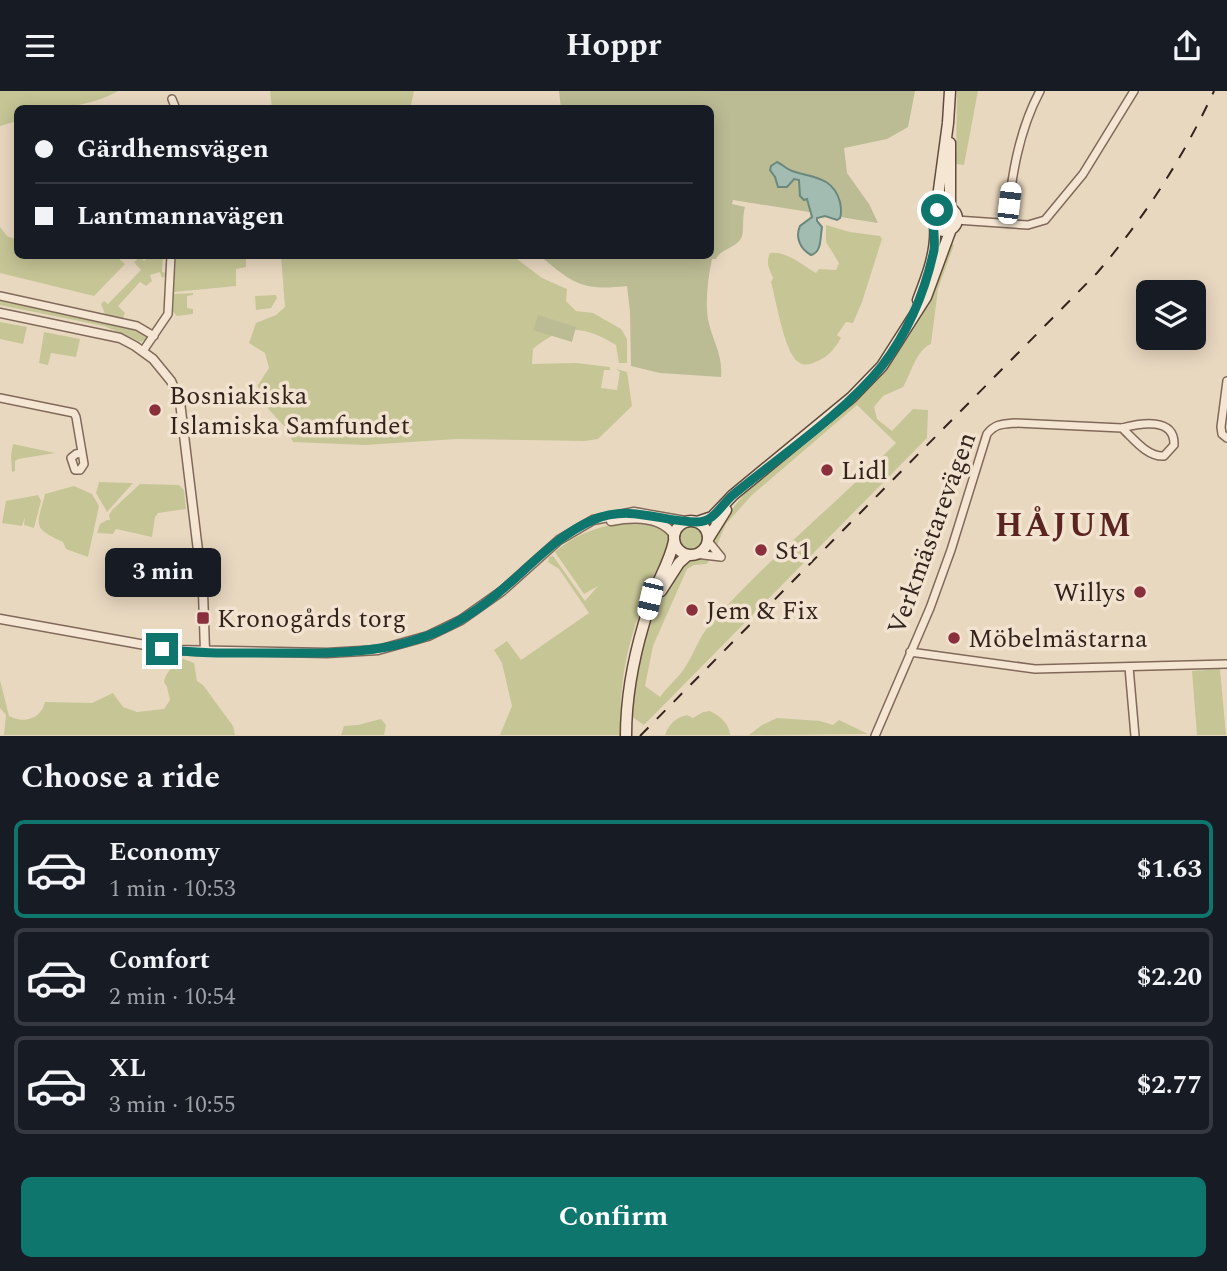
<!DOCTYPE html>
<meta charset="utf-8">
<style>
:root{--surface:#171b24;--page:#20242c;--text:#f1f3f6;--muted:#9ea1a6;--line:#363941;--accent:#0f766e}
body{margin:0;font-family:Spectral,serif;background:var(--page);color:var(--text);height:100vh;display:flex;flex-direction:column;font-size:26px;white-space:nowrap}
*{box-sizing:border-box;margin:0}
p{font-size:23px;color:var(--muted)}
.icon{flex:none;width:38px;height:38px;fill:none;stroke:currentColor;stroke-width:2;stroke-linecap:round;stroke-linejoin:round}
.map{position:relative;height:645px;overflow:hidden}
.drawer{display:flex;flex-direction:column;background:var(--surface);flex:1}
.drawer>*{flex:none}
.guide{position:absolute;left:14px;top:14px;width:700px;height:154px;border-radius:10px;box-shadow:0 4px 18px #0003;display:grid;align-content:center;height:154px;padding:0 21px;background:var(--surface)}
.tools{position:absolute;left:1136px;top:189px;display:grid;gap:14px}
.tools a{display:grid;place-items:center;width:70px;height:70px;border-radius:10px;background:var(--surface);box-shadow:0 4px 18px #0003;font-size:35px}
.end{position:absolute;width:32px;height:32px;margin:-16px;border:9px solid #0f766e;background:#fff;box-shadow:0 0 0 4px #fff}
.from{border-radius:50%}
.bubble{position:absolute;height:49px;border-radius:10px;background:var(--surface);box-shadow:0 4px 18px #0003;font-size:23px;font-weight:700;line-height:49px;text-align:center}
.car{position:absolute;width:21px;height:42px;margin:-21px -10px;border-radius:9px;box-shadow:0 0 5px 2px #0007;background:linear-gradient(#fff 24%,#345 0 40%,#fff 0 76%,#345 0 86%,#fff 0)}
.guide b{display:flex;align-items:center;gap:24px;height:66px;font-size:26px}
.guide b+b{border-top:2px solid var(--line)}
.guide i{width:18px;height:18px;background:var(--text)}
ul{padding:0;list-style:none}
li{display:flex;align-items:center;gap:21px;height:98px;margin:0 14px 10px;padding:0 7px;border:4px solid var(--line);border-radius:10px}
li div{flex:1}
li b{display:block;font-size:26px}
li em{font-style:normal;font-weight:700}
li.selected{border-color:var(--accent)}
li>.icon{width:63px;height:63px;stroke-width:1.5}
h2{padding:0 21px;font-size:32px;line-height:84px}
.action{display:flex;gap:14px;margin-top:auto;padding:14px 21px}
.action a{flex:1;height:80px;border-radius:10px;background:var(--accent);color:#fff;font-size:28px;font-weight:700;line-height:80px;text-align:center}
header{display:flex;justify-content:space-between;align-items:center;height:91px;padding:0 21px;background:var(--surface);font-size:32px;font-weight:700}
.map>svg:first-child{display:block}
</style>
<header><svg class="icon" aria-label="menu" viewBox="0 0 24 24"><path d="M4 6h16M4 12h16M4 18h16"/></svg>Hoppr<svg class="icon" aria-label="share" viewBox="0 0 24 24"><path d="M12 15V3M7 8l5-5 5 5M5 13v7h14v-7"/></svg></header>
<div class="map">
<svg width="1227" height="645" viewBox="0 0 1227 645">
<rect width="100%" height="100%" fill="#e9d8c0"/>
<path fill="#c6c596" d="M0,0H118C88,17 51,18 18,18L17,30L0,35Z
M270,0H414L411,14L413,17H272Z
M957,0H978L964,74L956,73Z
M826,134L850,141L880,145L882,148L862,211L853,232L846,231L837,244L841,247C834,258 830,264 818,270C811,273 804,276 797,270C784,259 776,209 771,191L773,187C770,178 765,173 770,162C787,160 802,174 816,182L819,178L836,179L839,172L826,151Z
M0,136L7,145L17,149L18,164L116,165L125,173L94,205L0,182Z
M949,151L954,154L938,198L931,253C916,259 911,283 903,296L883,305L874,316L877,328L892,340L913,318L928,319L927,347L644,634L631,625C634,578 650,501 688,469H709L707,473L694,474L687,478L653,555L645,595L660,606C667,596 677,588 684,578C693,565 698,548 708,536C766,469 835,414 896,352L857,314L752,404L726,433L717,454L715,452C722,401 840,329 877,287C911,248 936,201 949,151Z
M149,165H163L162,181L166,182V184L162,187L160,181L150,184L152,190L146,195L140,191L118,215L125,222L122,229L105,223L101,213L104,210L108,213L141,179L134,171L140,166L144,170Z
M176,165H246V176L236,178V195L174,201Z
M281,165H513L542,187L567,198L566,210L576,220L593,222L621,238L627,248V272H619L616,254C583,234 563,233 533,258L532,273L576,272L610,276V279H604L601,297L617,299L620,281L616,278L627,281L632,315L598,348L585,350L457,348L365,354L293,351L287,338L260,309L258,294L269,277L265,262L249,252L256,232L276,224L285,216Z
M193,202V204L187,205V217L193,218V223L177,225L173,221L174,203Z
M276,204L277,207L271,217L256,219L255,205Z
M0,207L145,241L147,248L141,251L104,235L0,214Z
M0,231L27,236L23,253L0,248Z
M44,241L80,248L76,266L51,262L48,274L39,272Z
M13,353L55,362L18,368L15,370V380L12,381L11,364Z
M99,391L133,392L107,421L96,402Z
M140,393L179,394L184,399L186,418L158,422L155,426L152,446L116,438L113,443L97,442L100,433L107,429H110L109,424L112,419Z
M74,395L92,403L99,415L88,466L66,458L63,451C31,436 37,435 45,403Z
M38,404L41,410L34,437L24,434L25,426L22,435L2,432L6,410Z
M642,429C652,432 671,435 671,449C670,468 655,486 648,503C627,547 618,596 621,644H500L512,615L502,572L494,559L507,550L521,569L589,522L559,478L548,471L549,466L553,465L585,510L598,495L584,503L555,461C583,437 607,434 642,429Z
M677 447a14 14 0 1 1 28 0a14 14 0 1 1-28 0Z
M183,568L194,572L197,590L203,594L233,635L235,644H4L6,624L0,617V589L9,625C24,633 41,628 45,611L92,612L113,602L123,616L137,621L164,618L170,609L167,596L164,591C165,582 175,572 183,568Z
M1220,578L1226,644H1197L1192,580Z
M710,620C721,626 729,632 730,644H665C669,633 675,627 687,624L693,627L703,621Z
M777,627L820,630L833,634L839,629L868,643L749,644L762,634Z
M381,628L386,634L384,644H341L344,635L358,634Z"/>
<path fill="#bbbb94" d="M559,0H915L908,36L887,48L844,57L847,82L869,113L878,132L733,109L732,113L745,116C742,125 744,140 742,145C738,157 721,157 716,168H712C708,187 705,209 708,228C712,250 723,262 721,286L660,282L631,275L630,220L627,195C582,200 574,193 540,165L710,164V18L561,17Z
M538,224L576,236L572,251L533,239Z"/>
<path fill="#a3bcb1" stroke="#6b887d" stroke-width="2" d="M777,71C782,73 786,78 792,80C812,87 833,85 840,111C841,117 842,122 840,127L837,129L825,125L817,127V130L822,136C820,147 822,161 811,164C800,158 795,146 800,135L812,126L807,108L804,109L800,105L799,89L794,88L787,96H778L775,86L770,79L771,75Z"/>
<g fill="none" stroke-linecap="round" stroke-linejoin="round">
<g stroke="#81695a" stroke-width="10">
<path id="minor" d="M172,8L176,18
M956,129L1028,134L1045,129L1083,83L1134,0
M1006,132C1012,86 1018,41 1040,0
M0,205L137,235L154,245
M143,260L168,223L171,164
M1227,290L1221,336L1222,343L1227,347
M0,307L74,322L76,326L84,373L80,379H75L71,367L76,363L81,362
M708,450L721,466
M695,463L721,466
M910,561L1035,578L1227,573
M1129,576L1135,645
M875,645L930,517L951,459L987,343C995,333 1002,333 1014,332L1122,337C1141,332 1175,326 1174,354L1164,365C1147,366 1134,348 1122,337"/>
</g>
<g stroke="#81695a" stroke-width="11">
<path id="tertiary" d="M0,222L120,247L135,255L153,268L171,290L180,311L203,501L205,560
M611,430C632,426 660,424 674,444
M0,528L173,559L327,562L378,559L428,545L461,529L502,500L559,449L593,429L634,421L685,430"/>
</g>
<g stroke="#624b3d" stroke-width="13">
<path id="secondary" d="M950,52V118
M933 128a12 12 0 1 1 24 0a12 12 0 1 1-24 0Z
M936,121L948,32L950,0
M918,209C927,186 937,160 935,135
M674 447a17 17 0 1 1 34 0a17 17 0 1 1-34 0Z
M697,431L712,426L733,404L852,306L882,275L926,206L951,138
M708,448L726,419
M661,500L679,472L688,464
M626,645C626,605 633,569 644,532C647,523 648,514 652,506C659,487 670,470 674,450"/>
</g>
<use href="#minor" stroke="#f5e6d3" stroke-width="7"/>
<use href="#tertiary" stroke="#f5e6d3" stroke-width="8"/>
<use href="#secondary" stroke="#f5e6d3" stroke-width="10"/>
<path stroke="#32241d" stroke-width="2" stroke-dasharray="12 12" stroke-linecap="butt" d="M640,645L1097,182C1145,126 1183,67 1214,0"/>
</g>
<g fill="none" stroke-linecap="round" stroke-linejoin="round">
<path stroke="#0f766e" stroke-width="9" d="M162,558C198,563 237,562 273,562C348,562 412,564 476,519C517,492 548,448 593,429C631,413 661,431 697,431C715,431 722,412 734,403C782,364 844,322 882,275C908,241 925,201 934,159C936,146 930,128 937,119"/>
</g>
<g fill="#8a2f3c" stroke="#f1e3cf" stroke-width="2.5">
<circle cx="155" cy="319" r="7"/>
<circle cx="827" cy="379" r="7"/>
<circle cx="761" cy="459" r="7"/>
<circle cx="1140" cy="501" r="7"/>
<circle cx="692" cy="519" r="7"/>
<rect x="196" y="520" width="14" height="14" rx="3.5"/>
<circle cx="954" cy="547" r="7"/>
</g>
<g text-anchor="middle" stroke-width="7" stroke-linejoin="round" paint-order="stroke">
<g font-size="26" fill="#32241d" stroke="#f1e3cf" text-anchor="start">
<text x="169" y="313">Bosniakiska<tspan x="169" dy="30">Islamiska Samfundet</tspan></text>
<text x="841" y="388">Lidl</text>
<text x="775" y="468">St1</text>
<text x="1126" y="510" text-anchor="end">Willys</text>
<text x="706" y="528">Jem &amp; Fix</text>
<text x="217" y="536">Kronogårds torg</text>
<text x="968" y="556">Möbelmästarna</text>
</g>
<g font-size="26" fill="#32241d" stroke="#f1e3cf">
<text transform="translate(931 442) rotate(-70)" y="9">Verkmästarevägen</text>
</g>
<g font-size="33" font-weight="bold" letter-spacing="2" fill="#5a2520" stroke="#f1e3cf">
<text x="1064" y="445">HÅJUM</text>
</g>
</g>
</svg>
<div class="tools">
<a><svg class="icon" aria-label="layers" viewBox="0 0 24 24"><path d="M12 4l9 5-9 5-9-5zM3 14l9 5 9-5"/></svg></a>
</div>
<i class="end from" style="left:937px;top:119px"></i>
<i class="end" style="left:162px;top:558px"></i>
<div class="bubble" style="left:105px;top:457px;width:116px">3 min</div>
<i class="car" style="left:1009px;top:112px;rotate:7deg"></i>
<i class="car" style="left:650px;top:508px;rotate:193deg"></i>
<div class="guide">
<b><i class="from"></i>Gärdhemsvägen</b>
<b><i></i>Lantmannavägen</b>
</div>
</div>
<section class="drawer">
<h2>Choose a ride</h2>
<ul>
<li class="selected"><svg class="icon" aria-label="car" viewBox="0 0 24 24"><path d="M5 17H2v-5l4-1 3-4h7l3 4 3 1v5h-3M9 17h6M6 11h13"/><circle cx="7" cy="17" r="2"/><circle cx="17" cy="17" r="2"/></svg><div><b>Economy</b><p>1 min · 10:53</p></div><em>$1.63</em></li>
<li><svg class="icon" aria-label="car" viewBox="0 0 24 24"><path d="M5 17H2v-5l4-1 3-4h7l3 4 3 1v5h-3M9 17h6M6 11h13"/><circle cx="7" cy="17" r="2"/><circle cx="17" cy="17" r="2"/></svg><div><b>Comfort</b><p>2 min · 10:54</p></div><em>$2.20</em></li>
<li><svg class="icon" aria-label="car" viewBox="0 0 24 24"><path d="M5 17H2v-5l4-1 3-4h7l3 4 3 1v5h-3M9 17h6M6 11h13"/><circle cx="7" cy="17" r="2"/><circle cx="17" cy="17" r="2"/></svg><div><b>XL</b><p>3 min · 10:55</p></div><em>$2.77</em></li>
</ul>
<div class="action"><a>Confirm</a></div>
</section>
